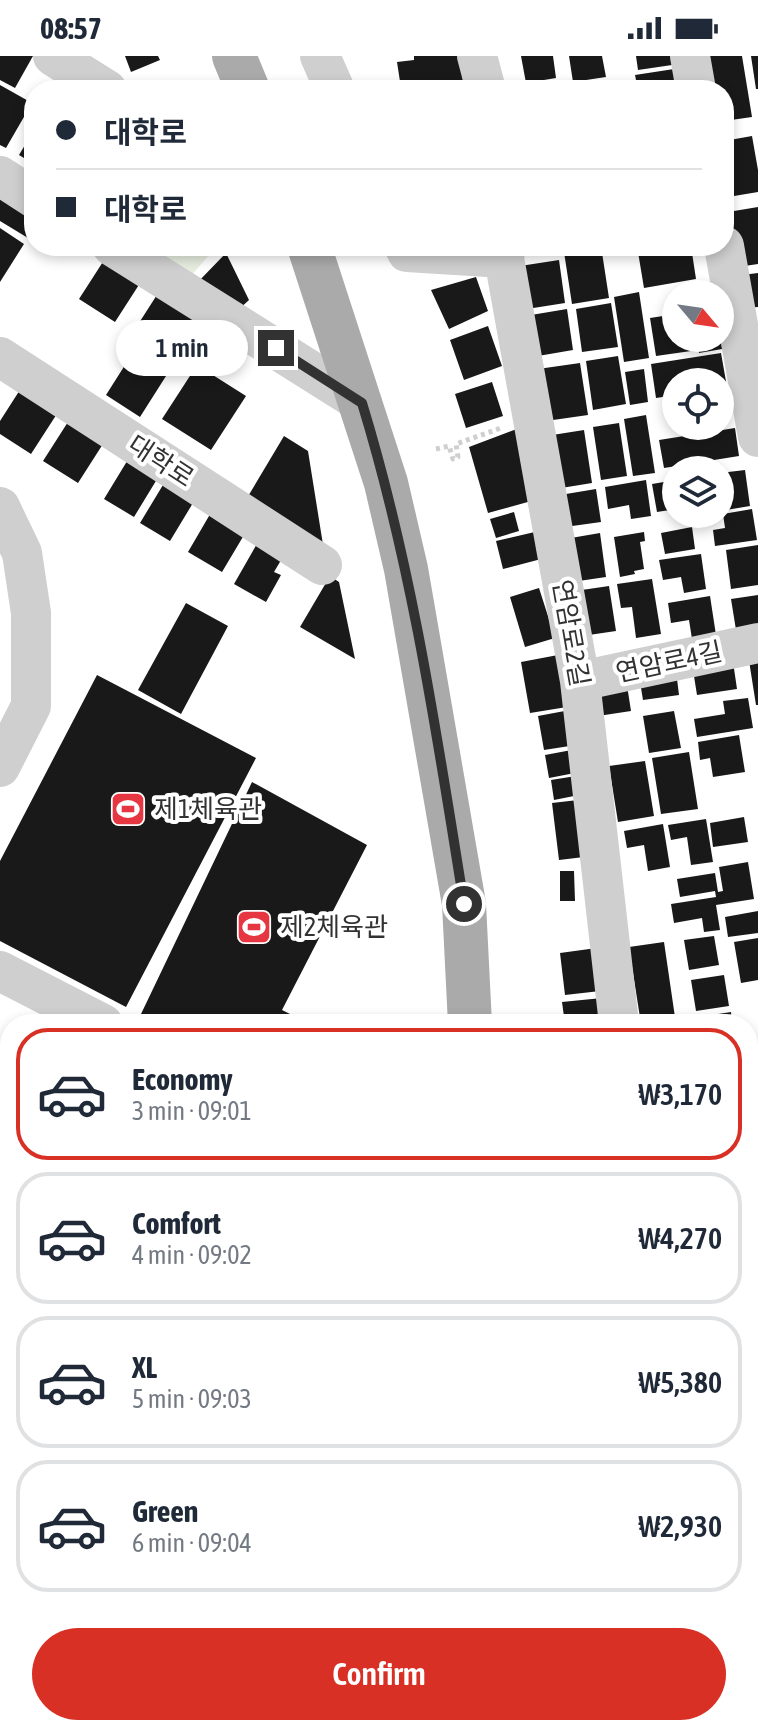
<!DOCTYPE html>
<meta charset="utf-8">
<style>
:root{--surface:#fff;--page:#f2f2f3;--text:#1f2937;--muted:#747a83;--line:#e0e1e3;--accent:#d93025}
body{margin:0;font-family:"Asap Condensed","Noto Sans KR",sans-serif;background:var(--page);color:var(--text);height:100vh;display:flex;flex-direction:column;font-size:30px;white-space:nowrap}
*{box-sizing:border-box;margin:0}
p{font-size:26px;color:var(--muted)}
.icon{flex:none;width:44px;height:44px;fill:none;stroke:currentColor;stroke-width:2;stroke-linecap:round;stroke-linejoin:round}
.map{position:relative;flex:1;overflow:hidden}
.drawer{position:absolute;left:0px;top:958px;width:758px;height:722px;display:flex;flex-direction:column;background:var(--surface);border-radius:32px 32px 0 0;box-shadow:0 4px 12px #0003}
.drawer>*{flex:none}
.banner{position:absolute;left:24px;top:24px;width:710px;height:176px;border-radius:32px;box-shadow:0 4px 12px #0003;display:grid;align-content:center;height:176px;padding:0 32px;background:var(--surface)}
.needle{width:52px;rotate:119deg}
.buttons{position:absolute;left:662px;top:224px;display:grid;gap:16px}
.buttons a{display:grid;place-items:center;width:72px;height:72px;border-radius:50%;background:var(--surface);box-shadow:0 4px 12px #0003;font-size:40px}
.end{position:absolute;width:36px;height:36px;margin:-18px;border:10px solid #323232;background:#fff;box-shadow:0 0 0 4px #fff}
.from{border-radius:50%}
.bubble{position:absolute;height:56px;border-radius:28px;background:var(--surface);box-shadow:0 4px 12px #0003;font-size:26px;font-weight:600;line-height:56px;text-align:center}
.banner b{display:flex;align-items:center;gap:28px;height:76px;font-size:30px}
.banner b+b{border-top:2px solid var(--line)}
.banner i{width:20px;height:20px;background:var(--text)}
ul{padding:14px 0 0;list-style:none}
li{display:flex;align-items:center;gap:24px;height:132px;margin:0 16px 12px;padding:0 16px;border:4px solid var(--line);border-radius:32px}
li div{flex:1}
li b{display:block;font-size:30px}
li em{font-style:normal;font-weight:600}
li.active{border-color:var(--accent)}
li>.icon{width:72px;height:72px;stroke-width:1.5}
.primary-button{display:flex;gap:16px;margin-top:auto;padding:16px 32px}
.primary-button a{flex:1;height:92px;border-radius:48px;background:var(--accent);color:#fff;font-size:32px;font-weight:600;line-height:92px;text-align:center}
.status{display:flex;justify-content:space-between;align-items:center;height:56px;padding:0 40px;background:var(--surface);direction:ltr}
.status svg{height:22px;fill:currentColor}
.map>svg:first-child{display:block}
</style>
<div class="status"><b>08:57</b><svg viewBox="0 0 49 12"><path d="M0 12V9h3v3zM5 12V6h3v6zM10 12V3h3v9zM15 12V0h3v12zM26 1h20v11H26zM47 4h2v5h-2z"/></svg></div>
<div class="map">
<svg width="758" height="1679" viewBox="0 0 758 1679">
<rect width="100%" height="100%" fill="#fff"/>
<path fill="#e7eee0" d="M139,190H217L190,221Z"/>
<path fill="#191919" d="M0,0H33L15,32L0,24Z
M125,0H158L160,4L131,16Z
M414,0H460L463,24L401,32L397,6L414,4Z
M521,0H553L556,22L526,27Z
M569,0H602L606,21L573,26Z
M636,0H671L672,9L638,14Z
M699,0H742L752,61L724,65V34H705Z
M751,0H758V33H756Z
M674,13L677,34H638L635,19Z
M608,28L609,34H580V32Z
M0,29L32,47L6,92L0,89Z
M34,74V108L19,99Z
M752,80L758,114V136L728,141L724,117V85Z
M0,129L34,150V172L28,182L0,165Z
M758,151V208L738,211L728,156Z
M0,172L24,188L0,226Z
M601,190L609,242L572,248L564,196Z
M677,190H691L696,223L644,232L638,196Z
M226,197L249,244L236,256L196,228Z
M108,198L144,221L115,266L79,243Z
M559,204L565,247L527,253L520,210Z
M758,217V251L747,252L742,219Z
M476,221L488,255L449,273L431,234Z
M162,231L205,259L180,298L137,270Z
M639,236L649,302L624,306L614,241Z
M611,247L618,291L582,296L576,253Z
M567,253L573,294L538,300L531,259Z
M676,258V282H689L691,295L656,300L650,262Z
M488,270L502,310L464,324L450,284Z
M696,282H721L722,293L699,297Z
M139,287L173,309L140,361L106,339Z
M721,297L727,331L720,332V326H676V339L656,342L651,308Z
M618,300L626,348L593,354L586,305Z
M580,307L588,359L546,365L538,313Z
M197,309L246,340L211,394L162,363Z
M644,313L648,346L630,349L625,316Z
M25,326L62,350L31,398L0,378V365Z
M492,326L503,360L466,372L455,338Z
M75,355L110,377L78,427L43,405Z
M646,359L655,417L633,420L624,363Z
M619,367L627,420L601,424L593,371Z
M522,371L535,444L488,457L469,391Z
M735,372L739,400L664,412L659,384Z
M584,374L592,427L555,433L546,380Z
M284,380L308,395L324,495L244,447Z
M132,397L162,415L134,461L104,443Z
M745,414L750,450L720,455V417Z
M169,419L199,437L170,485L140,467Z
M646,424L651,460L631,463L629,449L608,453L605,431Z
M676,424V453L657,456L652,428Z
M596,433L601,466L565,471L560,439Z
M216,448L250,469L222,516L188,496Z
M752,453L757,484L715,490L713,474L725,472L723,458Z
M514,456L519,475L496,482L490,463Z
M692,471L695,493L665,498L661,477Z
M539,475L545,502L503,513L496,485Z
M644,476L645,485L640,486L644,513L634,515L635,518L620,521L614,481Z
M600,477L606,521L572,526L565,483Z
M262,479L287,494L274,516L281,519L266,546L234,528Z
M758,489V529L731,533L726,494Z
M701,498L706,533L684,537L681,521L663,524L659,504Z
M330,520L339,526L355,603L300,571Z
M652,523L661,578L636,582L632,551L621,552L617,528Z
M609,530L616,575L582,580L575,535Z
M539,532L555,582L525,591L510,541Z
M758,539V568L736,574L731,543Z
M710,540L716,579L692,583L689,564L671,567L668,547Z
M186,547L228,570L181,658L138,634Z
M758,591V649H756L747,592Z
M558,599L567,651L530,657L521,606Z
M732,599L737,633L697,639L693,614Z
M676,615L679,639L643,644L639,620Z
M97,619L256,702L126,951L0,885V805Z
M626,623L631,655L598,660L594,633Z
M748,642L753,672L697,681L694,663L725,658L723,645Z
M570,654L576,689L544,694L538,660Z
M674,655L681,692L649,697L643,660Z
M739,679L745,716L713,721L710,702L700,704L698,686Z
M577,693L580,716L549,722L545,699Z
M689,696L698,753L661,758L652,702Z
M645,705L654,760L618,766L609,710Z
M576,720L579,739L554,744L551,724Z
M252,726L367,789L282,954L310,968H140L141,958Z
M578,744L584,801L559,804L552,747Z
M744,761L748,786L713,791L710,767Z
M706,763L713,806L691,809L687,781L671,784L668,769Z
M663,768L670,811L648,815L644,789L627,792L624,775Z
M748,806L754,843L716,849L720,874L704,876L702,862L674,867L671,848L716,841L715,835L680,841L677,823L715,817L718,836L723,835L719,811Z
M560,815H574L575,845H560Z
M758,855V877L728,881L725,861Z
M714,880L719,909L689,914L684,884Z
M758,882V924L741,927L734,886Z
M664,886L676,968H641L629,891Z
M604,891L609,934L565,939L560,897Z
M724,919L729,950L696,955L691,924Z
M602,942L605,968H565L562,946Z
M731,956L732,968H700L699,961Z
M748,1064L758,1069V1118L748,1137Z
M748,1167L758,1172V1223L755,1229L748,1225Z
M752,1243L758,1246V1315L748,1309V1250Z
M10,1355V1617L0,1642V1381Z
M753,1402L758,1405V1456L748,1450V1410Z
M750,1537L758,1542V1594L748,1612V1541Z
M144,1670H254L251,1679H141Z
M601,1670H631L647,1679H596Z
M650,1670H677L672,1679H666Z
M714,1670H746L743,1679H709Z"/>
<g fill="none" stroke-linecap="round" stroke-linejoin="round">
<path stroke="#cfcfcf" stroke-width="5" stroke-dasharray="4 4" stroke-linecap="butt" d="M436,393L449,390L453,403L458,401L456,388L501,372"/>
<path stroke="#cfcfcf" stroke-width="40" d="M53,0L107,34
M320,0L335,34
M477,0L486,34
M690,0L696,34
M0,120L34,142
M112,190L362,347
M404,190L407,196L504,202
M506,190L504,202L580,625L619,968
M724,190L758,381
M0,301L322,509
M0,451L22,497L31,557V650L0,711
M580,625L758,587
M0,915L103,968
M748,1055L758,1060
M0,1181L10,1172
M748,1379L758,1362
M748,1663L758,1668
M74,1679L78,1670
M575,1679L580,1670"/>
<path stroke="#aaa" stroke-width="44" d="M234,0L248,34
M309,190L386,427L406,513L464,848L470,968
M484,1670L485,1679"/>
</g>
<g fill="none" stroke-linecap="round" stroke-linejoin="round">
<path stroke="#323232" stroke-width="10" d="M276,292L362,347C412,510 437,680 464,848"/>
</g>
<defs>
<g id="stadium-square" transform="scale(1.8)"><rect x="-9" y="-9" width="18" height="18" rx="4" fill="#e63641" stroke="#fff"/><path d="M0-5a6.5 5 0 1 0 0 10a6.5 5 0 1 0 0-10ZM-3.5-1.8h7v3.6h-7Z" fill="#fff"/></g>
</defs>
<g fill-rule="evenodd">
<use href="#stadium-square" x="128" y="753"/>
<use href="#stadium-square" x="254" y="871"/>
</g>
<g text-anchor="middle" stroke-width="8" stroke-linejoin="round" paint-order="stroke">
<g font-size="26" fill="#323232" stroke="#fff">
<text transform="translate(161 405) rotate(33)" y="9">대학로</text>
<text transform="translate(571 577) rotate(80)" y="9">연암로2길</text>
<text transform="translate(669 606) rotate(-12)" y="9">연암로4길</text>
</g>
<g font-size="26" fill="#323232" stroke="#fff" text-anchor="start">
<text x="154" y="762">제1체육관</text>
<text x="280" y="880">제2체육관</text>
</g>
</g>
</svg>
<div class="buttons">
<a><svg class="needle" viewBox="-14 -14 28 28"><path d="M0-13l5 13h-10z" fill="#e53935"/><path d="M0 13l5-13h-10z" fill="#747a83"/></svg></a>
<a><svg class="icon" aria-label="locate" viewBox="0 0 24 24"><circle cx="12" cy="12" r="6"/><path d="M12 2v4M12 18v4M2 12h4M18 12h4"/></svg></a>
<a><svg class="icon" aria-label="layers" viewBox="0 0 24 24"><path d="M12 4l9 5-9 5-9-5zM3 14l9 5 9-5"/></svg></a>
</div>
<i class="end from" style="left:464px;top:848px"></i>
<i class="end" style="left:276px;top:292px"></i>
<div class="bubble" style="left:116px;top:264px;width:132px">1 min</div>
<div class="banner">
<b><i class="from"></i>대학로</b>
<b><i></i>대학로</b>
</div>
<section class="drawer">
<ul>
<li class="active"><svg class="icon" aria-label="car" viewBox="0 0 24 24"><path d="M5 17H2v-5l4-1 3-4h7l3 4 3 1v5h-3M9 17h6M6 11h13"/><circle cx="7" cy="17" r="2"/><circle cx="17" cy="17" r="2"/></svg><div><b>Economy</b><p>3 min · 09:01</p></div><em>₩3,170</em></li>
<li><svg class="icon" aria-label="car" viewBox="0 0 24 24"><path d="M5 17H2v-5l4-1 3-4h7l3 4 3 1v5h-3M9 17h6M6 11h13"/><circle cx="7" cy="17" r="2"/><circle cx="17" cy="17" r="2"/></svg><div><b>Comfort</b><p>4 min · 09:02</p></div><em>₩4,270</em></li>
<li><svg class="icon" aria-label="car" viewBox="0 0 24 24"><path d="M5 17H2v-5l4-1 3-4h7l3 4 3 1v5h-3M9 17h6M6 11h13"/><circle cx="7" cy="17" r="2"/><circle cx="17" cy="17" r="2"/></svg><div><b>XL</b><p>5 min · 09:03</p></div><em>₩5,380</em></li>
<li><svg class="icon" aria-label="car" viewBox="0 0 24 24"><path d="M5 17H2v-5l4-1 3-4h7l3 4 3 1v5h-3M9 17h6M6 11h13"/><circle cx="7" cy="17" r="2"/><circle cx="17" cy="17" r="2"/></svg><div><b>Green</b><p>6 min · 09:04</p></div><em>₩2,930</em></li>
</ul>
<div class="primary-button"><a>Confirm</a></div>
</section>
</div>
